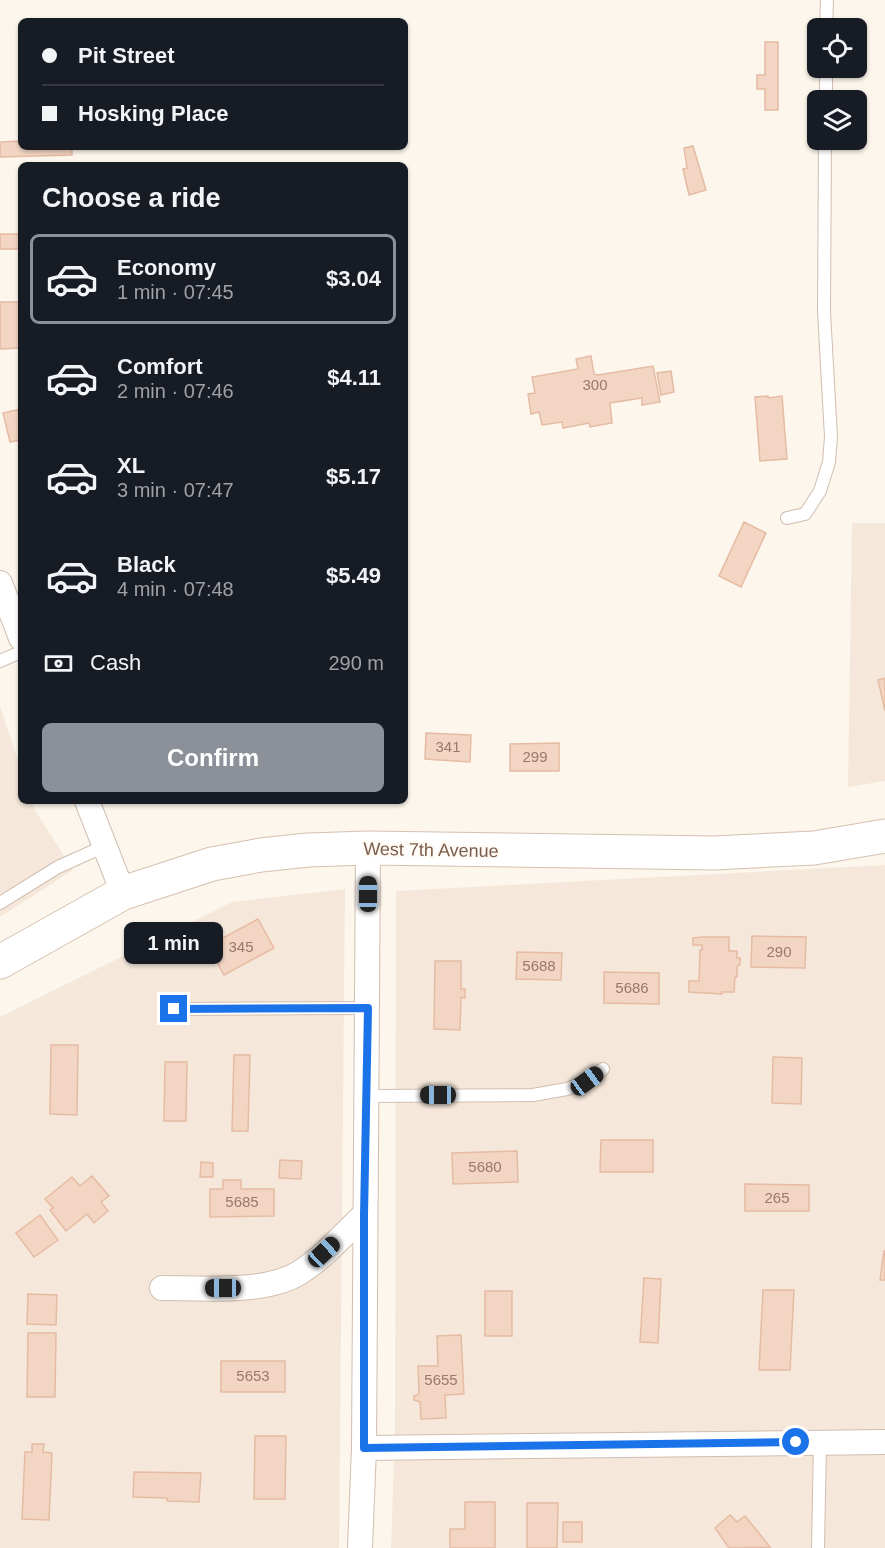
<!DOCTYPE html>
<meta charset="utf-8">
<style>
:root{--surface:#171b24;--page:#242831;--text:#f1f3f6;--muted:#9ea1a6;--line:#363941;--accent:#8c9099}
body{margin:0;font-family:Arial,sans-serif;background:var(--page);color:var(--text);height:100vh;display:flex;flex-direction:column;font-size:22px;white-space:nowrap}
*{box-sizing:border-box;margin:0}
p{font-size:20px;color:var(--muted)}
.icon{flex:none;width:33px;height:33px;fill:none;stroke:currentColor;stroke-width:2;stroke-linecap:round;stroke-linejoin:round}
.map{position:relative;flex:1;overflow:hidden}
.sheet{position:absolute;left:18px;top:162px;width:390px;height:642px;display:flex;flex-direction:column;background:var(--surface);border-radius:9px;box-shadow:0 2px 4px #0004}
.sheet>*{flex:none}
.banner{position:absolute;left:18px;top:18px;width:390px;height:132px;border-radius:9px;box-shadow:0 2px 4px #0004;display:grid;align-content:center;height:132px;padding:0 24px;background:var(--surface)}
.fabs{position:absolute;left:807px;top:18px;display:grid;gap:12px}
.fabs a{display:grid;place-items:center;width:60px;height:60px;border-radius:9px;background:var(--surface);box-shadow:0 2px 4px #0004;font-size:30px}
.end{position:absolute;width:27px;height:27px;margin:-14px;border:8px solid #1a73e8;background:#fff;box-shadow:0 0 0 3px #fff}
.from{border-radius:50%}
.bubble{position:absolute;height:42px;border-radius:9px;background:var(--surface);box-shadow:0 2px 4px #0004;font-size:20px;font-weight:800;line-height:42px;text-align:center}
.car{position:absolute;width:18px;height:36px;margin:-18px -9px;border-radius:8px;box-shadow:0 0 4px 2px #0007;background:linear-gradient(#222 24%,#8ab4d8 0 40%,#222 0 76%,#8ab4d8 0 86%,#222 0)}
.banner b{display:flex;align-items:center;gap:21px;height:57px;font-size:22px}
.banner b+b{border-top:2px solid var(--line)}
.banner i{width:15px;height:15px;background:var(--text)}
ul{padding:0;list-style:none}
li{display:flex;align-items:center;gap:18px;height:90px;margin:0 12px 9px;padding:0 12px;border:3px solid transparent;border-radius:9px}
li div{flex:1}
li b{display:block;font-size:22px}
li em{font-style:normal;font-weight:800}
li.active{border-color:var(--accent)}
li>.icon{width:54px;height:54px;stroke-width:1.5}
h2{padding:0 24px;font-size:27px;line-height:72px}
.pay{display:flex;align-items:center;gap:15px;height:66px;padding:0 24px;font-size:22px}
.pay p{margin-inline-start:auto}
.button{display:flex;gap:12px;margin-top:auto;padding:12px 24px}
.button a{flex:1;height:69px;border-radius:9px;background:var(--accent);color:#fff;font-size:24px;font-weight:800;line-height:69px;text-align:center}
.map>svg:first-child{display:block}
</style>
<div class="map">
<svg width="885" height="1548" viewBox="0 0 885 1548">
<rect width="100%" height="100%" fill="#fdf6ec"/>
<path fill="#f5e8da" d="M852,523H885V781L848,787Z
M0,706L21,769V801H32L35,810L73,870L0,917Z
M885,865V1548H391L395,1431L396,891Z
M345,889L339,1548H0V1017L232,902Z"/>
<path fill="#f3d5c3" stroke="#e6bba3" stroke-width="1.5" d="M765,42H778V110H765V89H757V75H765Z
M21,141V147H72V155L0,157V142Z
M693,146L706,190L689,195L683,169L687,168L684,148Z
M0,234H21V249H0Z
M0,302H21V348L0,349Z
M591,356L594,374L598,375L653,366L660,402L642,405V398L610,403L612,423L590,427L589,423L563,428L562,422L542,425L539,412L531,414L528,394L535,393L532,377L578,369L576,359Z
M671,371L674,392L661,395L657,373Z
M768,396V398L782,396L787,459L760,461L755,397Z
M21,409V440L10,442L3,413Z
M744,522L766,533L741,587L719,576Z
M885,678V711L878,680Z
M426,733L471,735L470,762L425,759Z
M559,743V771H510V744Z
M258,919L274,948L224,975L208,946Z
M752,936L806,937L805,968L751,967Z
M702,937H729V951H737V958H740V965L737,966V977H735L734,992H722V994L689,992V981H699L700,950H702V945H693V938Z
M517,952L562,953L561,980L516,979Z
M435,961H461V989H465V998L461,997L460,1030L434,1029Z
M604,972L659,973V1004L604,1003Z
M51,1045H78L77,1115L50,1114Z
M234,1055H250L248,1131H232Z
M773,1057L802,1058L801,1104L772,1103Z
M165,1062H187L186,1121H164Z
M601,1140H653V1172H600Z
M517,1151L518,1182L453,1184L452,1153Z
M280,1160L302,1161L301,1179L279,1178Z
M201,1162L213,1163V1177H200Z
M92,1176L109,1196L101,1202L108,1211L94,1223L87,1214L66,1231L50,1210L53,1208L45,1199L72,1177L80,1186Z
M223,1180H241V1189H274V1216L210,1217V1189H223Z
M745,1184L809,1185V1211H745Z
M40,1215L58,1240L34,1257L16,1233Z
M884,1251H885V1280H880Z
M644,1278L661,1279L658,1343L640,1342Z
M763,1290H794L790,1370H759Z
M485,1291H512V1336H485Z
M28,1294L57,1295L56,1325L27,1324Z
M28,1333H56L55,1397H27Z
M461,1335L464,1394L445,1395L446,1418L421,1419L420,1402L414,1400V1396L419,1394L418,1366H438L437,1336Z
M221,1361H285V1392H221Z
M255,1436H286L285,1499H254Z
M32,1444H44L43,1452L52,1453L49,1520L22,1519L25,1452H32Z
M134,1472L201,1473L199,1502L167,1501V1498L133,1497Z
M465,1502H495V1548H450V1529H465Z
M527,1503H558L557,1548H527Z
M730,1515L737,1522L745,1516L770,1547L729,1548L715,1528Z
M563,1522H582V1542H563Z"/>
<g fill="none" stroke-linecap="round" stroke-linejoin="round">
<g stroke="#d1beb0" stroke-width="14">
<path id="service" d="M826,28L827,0
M826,100V68
M787,518L805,514L820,491L829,462L831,437L824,312L825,140
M0,661L21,652
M0,903L58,867L105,846
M174,1009L368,1008
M366,1096L533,1095L567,1089L587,1081L603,1069
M818,1548L820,1442"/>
</g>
<g stroke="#d1beb0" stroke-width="26">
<path id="minor" d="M0,583L21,638
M87,801L123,893
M162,1288C201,1288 265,1294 299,1273C323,1258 344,1234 364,1215
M364,1448L885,1442
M360,1548L364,1448L368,848"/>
</g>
<g stroke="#d6c0b0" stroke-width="35">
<path id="secondary" d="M0,962L123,893L212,864L261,855L308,850L368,848L714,853L814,848L885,836"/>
</g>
<use href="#service" stroke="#fff" stroke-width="12"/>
<use href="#minor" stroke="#fff" stroke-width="24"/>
<use href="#secondary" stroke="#fff" stroke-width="33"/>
</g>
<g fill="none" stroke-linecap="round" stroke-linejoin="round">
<path stroke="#1a73e8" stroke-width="8" d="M174,1009L368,1008L364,1215V1448L796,1442"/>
</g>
<g text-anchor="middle" stroke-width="4.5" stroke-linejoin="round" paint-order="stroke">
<g font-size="15" fill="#987a6a">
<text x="595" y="390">300</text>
<text x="448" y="752">341</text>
<text x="535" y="762">299</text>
<text x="241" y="952">345</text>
<text x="779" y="957">290</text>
<text x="539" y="971">5688</text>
<text x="632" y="993">5686</text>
<text x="485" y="1172">5680</text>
<text x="777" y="1203">265</text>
<text x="242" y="1207">5685</text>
<text x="253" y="1381">5653</text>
<text x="441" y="1385">5655</text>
</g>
<g font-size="18" fill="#7a5c4d" stroke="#fffaf3">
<text transform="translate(431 850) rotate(1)" y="6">West 7th Avenue</text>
</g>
</g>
</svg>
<div class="fabs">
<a><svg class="icon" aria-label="locate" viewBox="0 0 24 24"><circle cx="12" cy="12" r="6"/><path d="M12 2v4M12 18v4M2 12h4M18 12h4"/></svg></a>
<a><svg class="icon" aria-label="layers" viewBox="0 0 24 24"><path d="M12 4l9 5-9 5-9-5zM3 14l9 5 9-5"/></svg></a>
</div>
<i class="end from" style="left:796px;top:1442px"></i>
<i class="end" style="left:174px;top:1009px"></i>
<div class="bubble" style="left:124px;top:922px;width:99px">1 min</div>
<i class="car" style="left:368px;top:894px;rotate:0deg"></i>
<i class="car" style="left:587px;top:1081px;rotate:54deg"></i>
<i class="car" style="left:438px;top:1095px;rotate:270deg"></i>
<i class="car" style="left:324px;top:1252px;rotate:47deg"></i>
<i class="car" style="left:223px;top:1288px;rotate:270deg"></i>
<div class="banner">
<b><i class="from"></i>Pit Street</b>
<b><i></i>Hosking Place</b>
</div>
<section class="sheet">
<h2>Choose a ride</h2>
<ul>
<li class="active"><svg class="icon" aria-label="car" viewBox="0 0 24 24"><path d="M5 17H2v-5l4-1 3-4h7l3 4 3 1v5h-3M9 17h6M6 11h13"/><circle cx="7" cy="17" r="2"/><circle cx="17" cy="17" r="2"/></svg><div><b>Economy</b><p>1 min · 07:45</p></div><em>$3.04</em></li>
<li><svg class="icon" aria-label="car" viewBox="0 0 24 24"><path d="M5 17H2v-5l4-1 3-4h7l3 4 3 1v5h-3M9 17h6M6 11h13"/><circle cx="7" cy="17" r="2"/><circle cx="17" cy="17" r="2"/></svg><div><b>Comfort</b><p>2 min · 07:46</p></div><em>$4.11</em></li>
<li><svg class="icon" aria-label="car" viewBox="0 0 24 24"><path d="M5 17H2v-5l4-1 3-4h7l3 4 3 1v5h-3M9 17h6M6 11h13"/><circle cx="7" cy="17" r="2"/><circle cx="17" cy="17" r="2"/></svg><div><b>XL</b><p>3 min · 07:47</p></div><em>$5.17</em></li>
<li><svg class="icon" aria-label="car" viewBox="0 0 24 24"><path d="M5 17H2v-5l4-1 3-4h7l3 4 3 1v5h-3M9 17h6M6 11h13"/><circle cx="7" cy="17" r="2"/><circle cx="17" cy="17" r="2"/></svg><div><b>Black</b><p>4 min · 07:48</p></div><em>$5.49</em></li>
</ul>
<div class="pay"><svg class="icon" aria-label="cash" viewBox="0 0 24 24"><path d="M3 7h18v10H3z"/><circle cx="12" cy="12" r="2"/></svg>Cash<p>290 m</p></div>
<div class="button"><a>Confirm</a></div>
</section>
</div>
